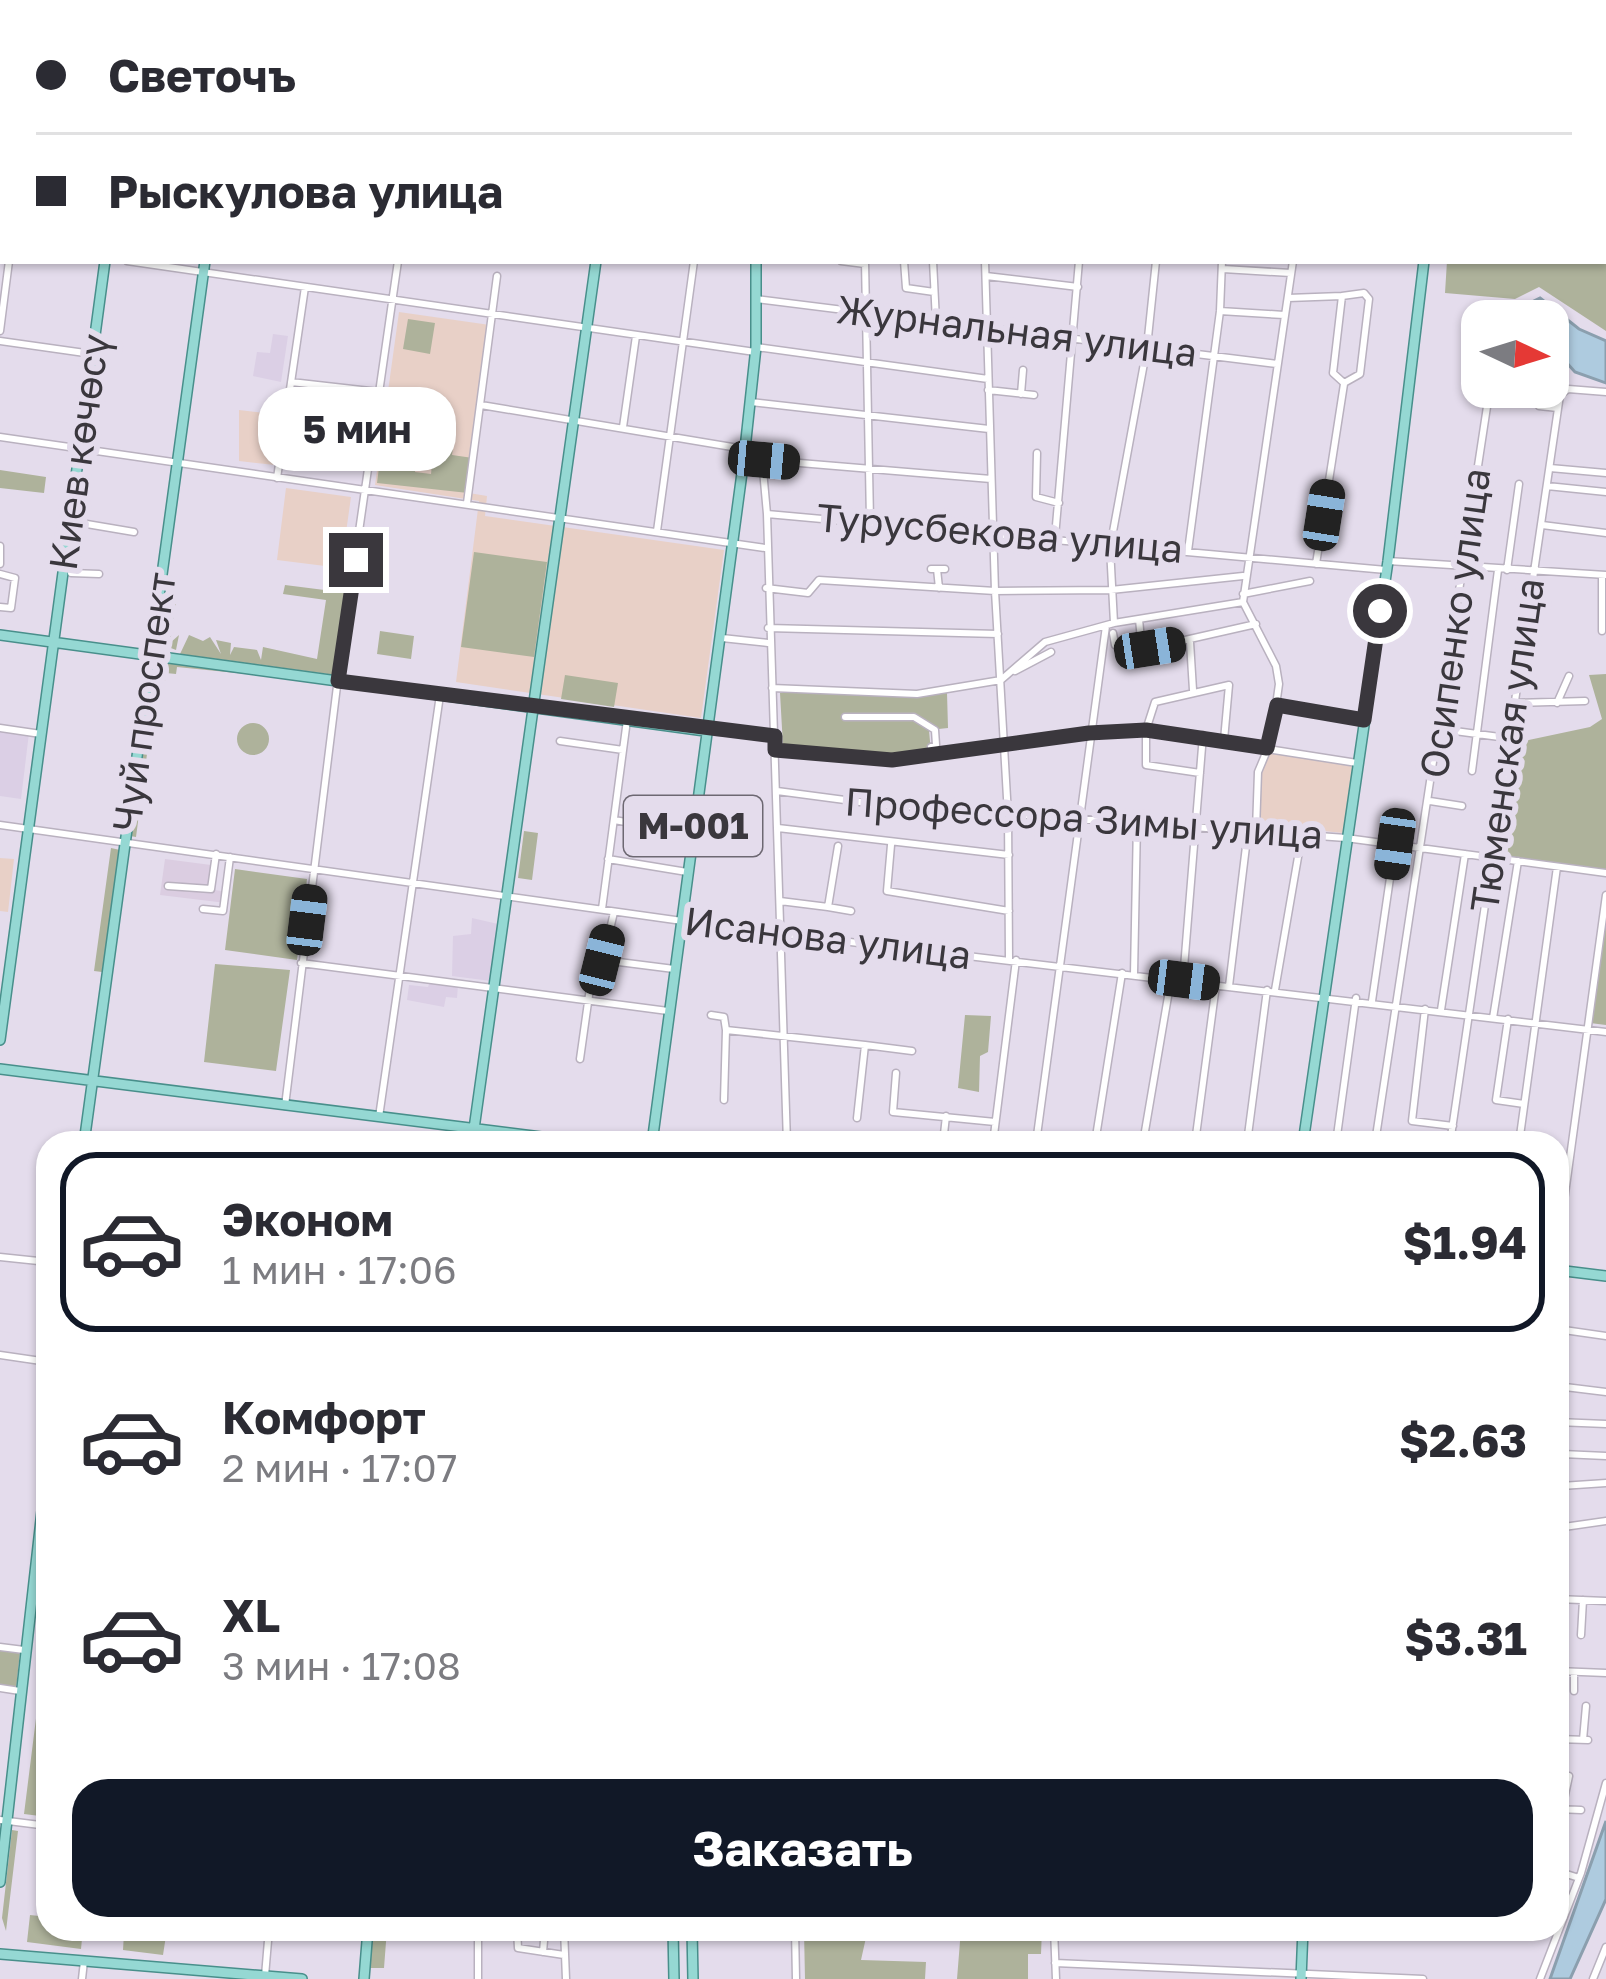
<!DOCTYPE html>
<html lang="ru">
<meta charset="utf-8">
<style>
:root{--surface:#fff;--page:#f2f2f3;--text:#2b2b33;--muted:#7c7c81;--line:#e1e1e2;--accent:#111827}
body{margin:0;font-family:"Golos Text",sans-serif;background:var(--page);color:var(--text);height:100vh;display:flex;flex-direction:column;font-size:45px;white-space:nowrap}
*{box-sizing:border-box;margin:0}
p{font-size:39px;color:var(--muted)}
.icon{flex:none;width:66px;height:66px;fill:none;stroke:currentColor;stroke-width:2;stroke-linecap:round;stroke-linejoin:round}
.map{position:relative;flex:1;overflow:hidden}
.sheet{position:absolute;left:36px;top:1131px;width:1533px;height:810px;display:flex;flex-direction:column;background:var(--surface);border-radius:36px;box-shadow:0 3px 9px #0004}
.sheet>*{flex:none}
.top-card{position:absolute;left:0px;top:0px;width:1608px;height:264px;box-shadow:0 3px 9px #0004;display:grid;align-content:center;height:264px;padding:0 36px;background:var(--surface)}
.needle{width:78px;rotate:94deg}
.fabs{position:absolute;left:1461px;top:300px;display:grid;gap:24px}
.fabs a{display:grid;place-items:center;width:108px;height:108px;border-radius:24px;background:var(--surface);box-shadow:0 3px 9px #0004;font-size:60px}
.end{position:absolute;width:54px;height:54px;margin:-27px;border:15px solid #3a373d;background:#fff;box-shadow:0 0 0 6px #fff}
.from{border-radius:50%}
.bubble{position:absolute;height:84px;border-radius:36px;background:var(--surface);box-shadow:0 3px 9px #0004;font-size:39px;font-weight:700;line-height:84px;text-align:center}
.car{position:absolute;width:36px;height:72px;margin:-36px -18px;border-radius:15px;box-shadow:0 0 9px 3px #0007;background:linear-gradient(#222 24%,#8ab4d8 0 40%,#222 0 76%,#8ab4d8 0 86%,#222 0)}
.top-card b{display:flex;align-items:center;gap:42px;height:114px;font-size:45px}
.top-card b+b{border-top:3px solid var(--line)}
.top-card i{width:30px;height:30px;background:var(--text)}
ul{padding:21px 0 0;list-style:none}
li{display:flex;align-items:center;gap:36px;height:180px;margin:0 24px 18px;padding:0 12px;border:6px solid transparent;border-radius:36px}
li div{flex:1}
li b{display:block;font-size:45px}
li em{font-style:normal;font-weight:700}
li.active{border-color:var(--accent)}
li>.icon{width:108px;height:108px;stroke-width:1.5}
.cta{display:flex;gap:24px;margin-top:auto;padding:24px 36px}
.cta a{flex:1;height:138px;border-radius:36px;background:var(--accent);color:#fff;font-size:48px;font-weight:700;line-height:138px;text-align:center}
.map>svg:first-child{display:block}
</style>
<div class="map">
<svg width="1606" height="1979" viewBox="0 0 1606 1979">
<rect width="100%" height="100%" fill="#e4dcec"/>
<path fill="#dbcfe5" d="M273,334L288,336L281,382L253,376L257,352L270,353Z
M0,730L29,733L21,799L0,796Z
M472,918L498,924L491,981L452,976L453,936L471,934Z
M430,982L458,985L457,998L446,997L444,1007L407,1000L409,985L428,987Z"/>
<path fill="#e8d0c7" d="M399,312L490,325L469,493L487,496L485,516L724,550L701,718L456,682L479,501L375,485Z
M239,410L281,415L275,465L239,461Z
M286,488L351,497L341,568L277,560Z
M1269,752L1355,767L1343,833L1259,824L1258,785Z
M0,858L14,859L8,912L0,911Z"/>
<path fill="#dbcde1" d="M165,859L211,865L208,889L228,892L226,903L160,895Z"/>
<path fill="#aeb29b" d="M1606,31V331L1539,287L1515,299L1445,293L1447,261H1605Z
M408,319L435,323L430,354L403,349Z
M388,396L424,400L415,472L431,474L434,445L453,448L452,455L473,458L468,493L377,483Z
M0,470L46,477L44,493L0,488Z
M474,552L547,562L534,657L461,647Z
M285,585L348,593L335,675L180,654L189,635L203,641L210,637L221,654L216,640L231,643L230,655L234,647L257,650L261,660L263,647L317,659L326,600L283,594Z
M165,594L177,595L170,643L179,635L176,650L158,643Z
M380,631L414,636L411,659L377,654Z
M162,663H177L323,682L177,667L176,674L166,673L165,681H158L155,702L148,701L151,672Z
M1606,674V870L1497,855L1514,743L1590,727L1602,719L1589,675Z
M565,675L618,683L614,707L561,699Z
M780,693H947L948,728L929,730L931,753L889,757L783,746Z
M147,708L153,709L136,837L130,836Z
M237 739a16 16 0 1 1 32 0a16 16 0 1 1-32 0Z
M524,831L538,833L532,880L518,878Z
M111,848L120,850L102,972L94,971Z
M235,869L307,879L297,960L225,950Z
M1606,915V1025L1590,1023Z
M215,964L290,970L276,1071L204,1062Z
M965,1015L991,1016L988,1052L980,1056L979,1092L958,1088Z
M48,1623V1817L24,1814Z
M0,1650L20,1652L16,1689L0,1687Z
M12,1830L18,1831L6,1931L2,1918Z
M30,1915L48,1917V1929H83L81,1949L27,1942Z
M167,1929L163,1955L123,1950L124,1933L101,1930Z
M373,1929H387L384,1968H370Z
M961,1929H1042L1041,1954H1028V1979H957Z
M804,1931L867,1933L861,1960L926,1962L925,1979H805Z"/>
<path fill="#aecbdf" stroke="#8b9fae" stroke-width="3" d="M1540,298L1579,329L1606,341V383L1575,372L1548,342V321L1514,311Z
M1606,1821V1899L1570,1979H1550Z"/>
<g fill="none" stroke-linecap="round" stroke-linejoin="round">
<g stroke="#b9b1bf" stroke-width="9">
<path id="minor" d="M1051,0V3
M1232,0L1233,3
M1352,0V3
M994,3V0
M0,38L3,39
M0,150H3
M0,243L3,244
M127,261L755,352
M841,261L865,264
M865,261L870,520
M904,261L906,288L934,292
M933,261L936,321
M985,261L995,591L1008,815L1009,959
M1223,269L1291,273
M986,276L1078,287
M1364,293L1369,299L1360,374L1344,383L1333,373L1342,296Z
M1288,298L1342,296
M756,299L1277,364
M1220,311L1284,315
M0,331L9,261
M0,341L92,354
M756,347L988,379
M291,382L379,392
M988,390L1034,395
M1021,394L1023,370
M751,402L989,429
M481,405L744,449
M1539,406L1558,408
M623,427L636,336
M284,428L313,433
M0,437L765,548
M745,445L764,460L991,479
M1037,453L1036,497L1059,503
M762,459L767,514
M1550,468L1606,473
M277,478L305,287
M1547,486L1606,492
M467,503L497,276
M69,521L134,532
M1542,525L1606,533
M657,531L694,261
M1055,537L1079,261
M0,546V564
M1188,551L1220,311L1222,261
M1388,561L1606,575
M1316,564L1344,384
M931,569H945
M937,569L939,588
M1507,570L1519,484
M71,573L99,574
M0,574L15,578L11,608L0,607
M1602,575V631
M766,588L808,593L819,580L995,591L1111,590L1243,576
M1243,594L1310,581
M1243,602L1276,666L1279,684L1271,741L1258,772L1256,830
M1114,623L1110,548L1147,347L1156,261
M768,628L998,634
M1113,633L1115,645L1141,640L1139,619
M722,638L768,643
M1190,642L1193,690
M1150,648L1256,624
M1015,671L1051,652
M772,688L917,694L1001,680L1045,642L1114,623L1243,602L1293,261
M1511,703L1585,701
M1557,703L1569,676
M1278,705L1363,719
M845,717H914L935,730L936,745L931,747
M0,728L41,734
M1440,729L1507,738
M706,731L774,736
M560,741L623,750
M775,750L892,760L1089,733L1146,730L1357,763
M1472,771L1498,570
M1200,773L1146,765V730L1155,702L1229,685L1224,740
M777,791L875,804L1346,838L1606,873
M1430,801L1462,806
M614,820L649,826
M0,825L732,928L1606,1032
M778,828L1009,855
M891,845L887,891L1009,911
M608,859L687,872
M168,886L211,889L216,854
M780,901L828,907L838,846
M828,907L851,911
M203,909L223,911L230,857
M602,909L627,720
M603,960L674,969
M301,963L668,1011
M1134,974L1137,822
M1183,980L1203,735
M1229,986L1248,830
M1275,990L1302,834
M1372,1001L1395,844
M1425,1009L1412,1121L1453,1126
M1441,1010L1465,854
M711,1015L724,1017L726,1030
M1493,1018L1518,861
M1508,1019L1496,1100L1524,1104
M865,1045L912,1051
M580,1059L592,974L603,960L614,912
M896,1073L893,1112L995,1122
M724,1100L726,1030L865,1045L857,1118
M285,1106L339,670L398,261
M379,1117L440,695
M787,1143L767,514L1386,570
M943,1143L946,1116
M993,1143L1016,960
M1036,1143L1106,626
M1095,1143L1122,973
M1143,1143L1171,979
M1195,1143L1216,985
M1247,1143L1267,990
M1336,1143L1356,998
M1375,1143L1490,387
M1450,1143L1560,395L1568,389L1606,392
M1519,1143L1557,867
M1557,1252L1606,895
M0,1257L48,1262
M1557,1329L1606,1336
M0,1355L48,1362
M1557,1386L1606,1392
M1557,1422L1606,1424
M1562,1454L1606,1456
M1561,1486L1606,1483
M1557,1516L1559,1423
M1557,1528L1606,1521
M1557,1599L1606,1601
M1581,1635L1583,1600
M0,1647L24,1650
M1557,1671L1606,1673
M1574,1672V1691
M0,1688L20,1691
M1557,1739L1588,1740
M1583,1740L1586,1706
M1557,1809L1581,1810
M1562,1809L1569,1776
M0,1820L48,1826
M1557,1871L1579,1878
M517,1929L518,1948L564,1955
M564,1929L566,1979
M795,1929L796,1979
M1054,1929L1056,1979
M543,1952L545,1929
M1055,1963L1423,1979
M265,1976L269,1929
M82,1979L84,1961
M478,1979V1929
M1540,1979L1581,1873L1606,1783
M1593,1979L1606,1947"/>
</g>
<g stroke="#488f8b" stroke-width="12">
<path id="major" d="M427,0L449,3
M735,0L751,3
M140,3L141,0
M238,3L239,0
M630,3V0
M804,3L807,0
M821,3L822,0
M1446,3L1494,0
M0,635L705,731
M0,1040L105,261
M0,1069L589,1143
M84,1143L205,261
M472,1143L596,261
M652,1143L744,458L756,347V261
M1303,1143L1388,561L1424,261
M1557,1270L1606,1276
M0,1882L48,1458
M673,1929L674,1979
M692,1929L693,1979
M0,1954L302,1979
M364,1979L368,1929
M1301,1979L1303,1929"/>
</g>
<use href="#minor" stroke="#fff" stroke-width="6"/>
<use href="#major" stroke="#95d8d3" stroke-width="9"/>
</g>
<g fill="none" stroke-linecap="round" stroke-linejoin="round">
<path stroke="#3a373d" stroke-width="15" d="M356,560L338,681L775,736V750L892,760L1089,733L1146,730L1267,748L1277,705L1364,720L1380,611"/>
</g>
<g text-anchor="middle" stroke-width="12" stroke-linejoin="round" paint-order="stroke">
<rect fill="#e4dcec" stroke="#6d6872" stroke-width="3" x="624" y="796" width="138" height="60" rx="9"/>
<g font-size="36" font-weight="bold" fill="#3a373d">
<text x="693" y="839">М-001</text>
</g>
<g font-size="39" fill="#3a373d" stroke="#e4dcec">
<text transform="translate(1017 331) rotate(7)" y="14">Журнальная улица</text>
<text transform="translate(79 452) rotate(-82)" y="14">Киев көчөсү</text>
<text transform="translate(1000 533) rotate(5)" y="14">Турусбекова улица</text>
<text transform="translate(1455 623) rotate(-82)" y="14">Осипенко улица</text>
<text transform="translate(144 702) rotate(-82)" y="14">Чуй проспект</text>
<text transform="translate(1507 745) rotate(-82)" y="14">Тюменская улица</text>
<text transform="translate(1084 818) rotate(4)" y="14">Профессора Зимы улица</text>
<text transform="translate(828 938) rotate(7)" y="14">Исанова улица</text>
</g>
</g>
</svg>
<div class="fabs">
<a><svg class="needle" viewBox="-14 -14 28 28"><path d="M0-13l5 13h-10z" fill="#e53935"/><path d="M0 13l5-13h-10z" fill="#7c7c81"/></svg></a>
</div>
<i class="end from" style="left:1380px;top:611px"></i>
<i class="end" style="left:356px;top:560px"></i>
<div class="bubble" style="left:258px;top:387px;width:198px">5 мин</div>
<i class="car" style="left:764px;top:460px;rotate:95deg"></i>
<i class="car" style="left:1324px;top:515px;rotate:9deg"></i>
<i class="car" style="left:1150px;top:648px;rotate:81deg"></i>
<i class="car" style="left:1395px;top:844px;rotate:188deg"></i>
<i class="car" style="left:307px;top:920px;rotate:7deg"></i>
<i class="car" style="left:602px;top:960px;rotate:14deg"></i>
<i class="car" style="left:1184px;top:980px;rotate:97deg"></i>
<div class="top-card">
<b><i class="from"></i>Светочъ</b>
<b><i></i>Рыскулова улица</b>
</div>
<section class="sheet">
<ul>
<li class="active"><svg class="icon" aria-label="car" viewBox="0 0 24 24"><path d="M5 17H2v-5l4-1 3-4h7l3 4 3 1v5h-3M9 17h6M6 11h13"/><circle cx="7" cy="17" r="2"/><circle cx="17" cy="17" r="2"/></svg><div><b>Эконом</b><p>1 мин · 17:06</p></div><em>$1.94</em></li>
<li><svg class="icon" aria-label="car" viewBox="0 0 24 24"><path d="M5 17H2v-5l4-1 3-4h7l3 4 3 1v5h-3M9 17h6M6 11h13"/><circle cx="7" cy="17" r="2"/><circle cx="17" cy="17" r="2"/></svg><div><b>Комфорт</b><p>2 мин · 17:07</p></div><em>$2.63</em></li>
<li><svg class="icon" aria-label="car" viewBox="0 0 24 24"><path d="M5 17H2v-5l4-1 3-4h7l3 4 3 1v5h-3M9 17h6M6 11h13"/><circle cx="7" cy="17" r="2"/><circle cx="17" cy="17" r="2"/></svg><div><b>XL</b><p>3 мин · 17:08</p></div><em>$3.31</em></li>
</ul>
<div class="cta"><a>Заказать</a></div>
</section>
</div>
